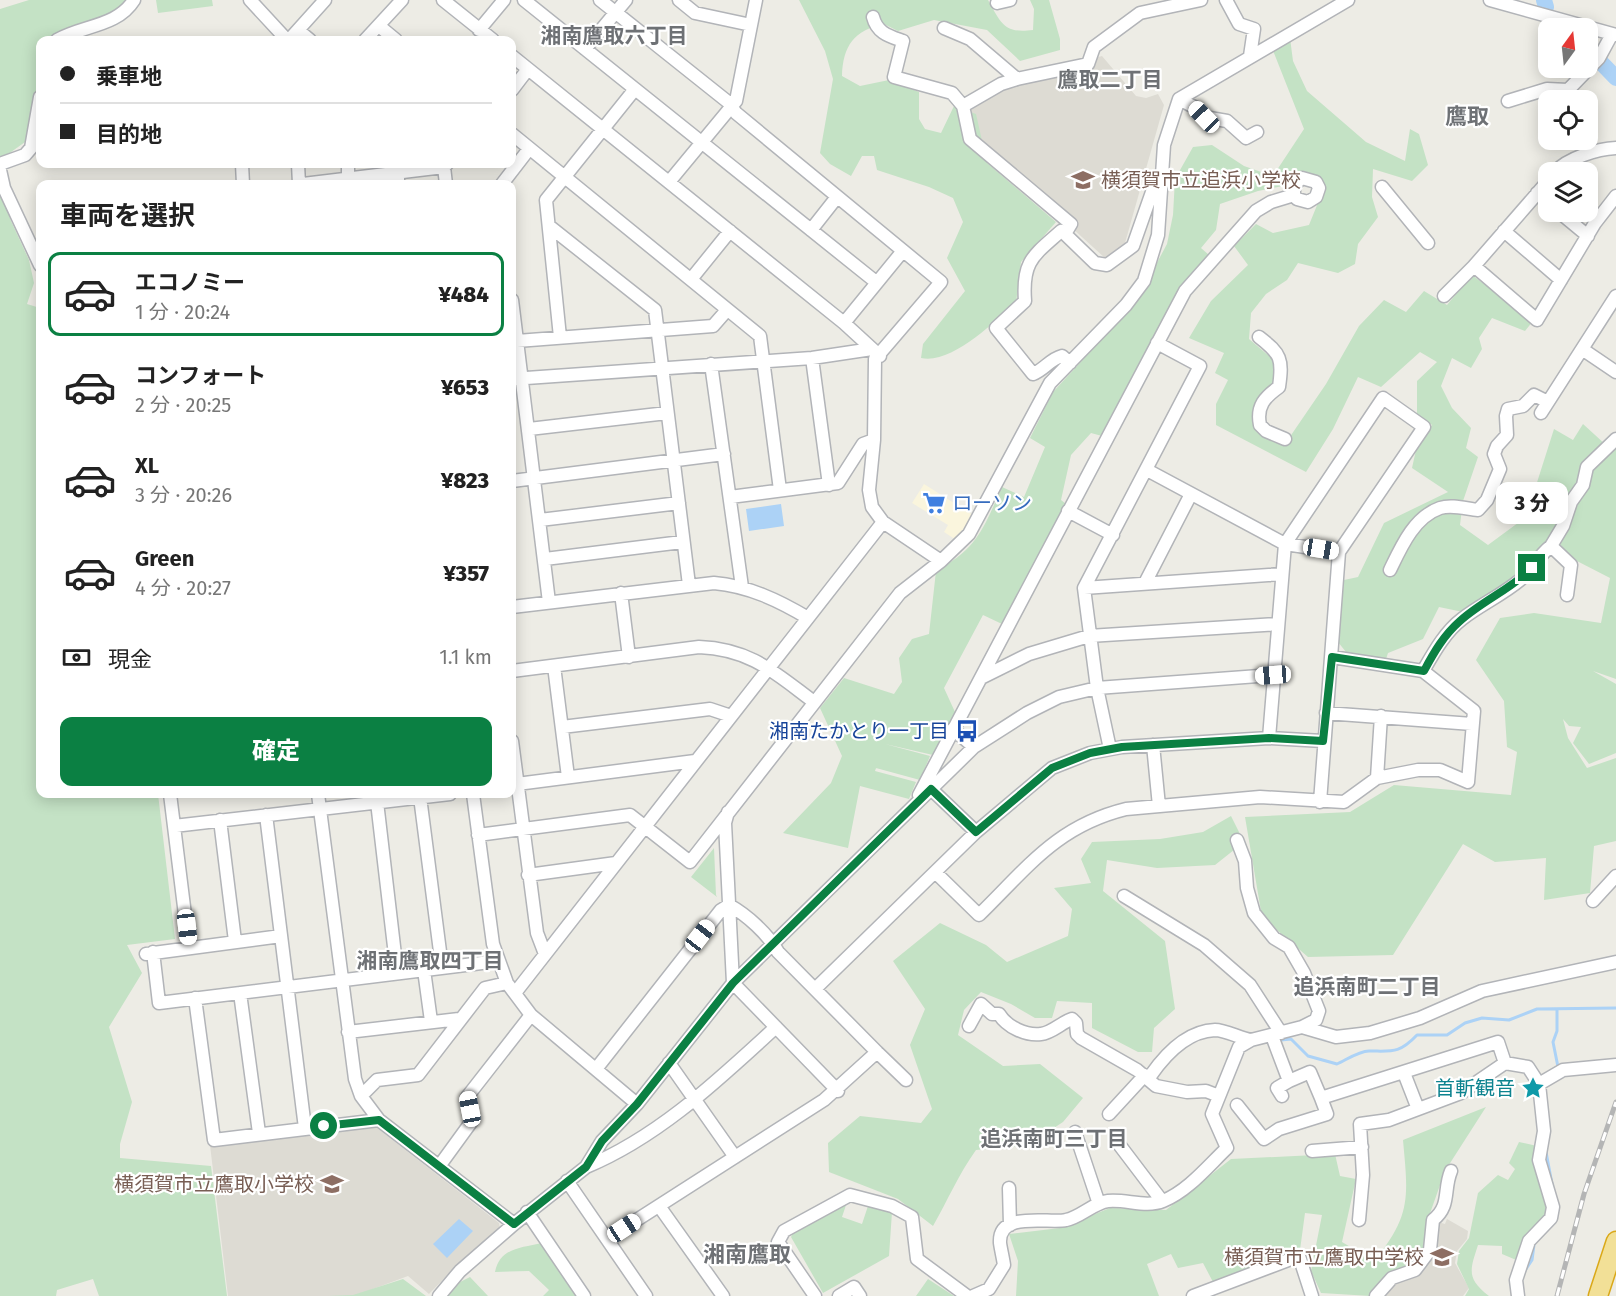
<!DOCTYPE html>
<html lang="ja">
<meta charset="utf-8">
<style>
:root{--surface:#fff;--page:#f2f2f2;--text:#222;--muted:#767676;--line:#e0e0e0;--accent:#0b8043}
body{margin:0;font-family:"Fira Sans","Noto Sans JP",sans-serif;background:var(--page);color:var(--text);height:100vh;display:flex;flex-direction:column;font-size:22px;white-space:nowrap}
*{box-sizing:border-box;margin:0}
p{font-size:20px;color:var(--muted)}
.icon{flex:none;width:33px;height:33px;fill:none;stroke:currentColor;stroke-width:2;stroke-linecap:round;stroke-linejoin:round}
.map{position:relative;flex:1;overflow:hidden}
.sheet{position:absolute;left:36px;top:180px;width:480px;height:618px;display:flex;flex-direction:column;background:var(--surface);border-radius:12px;box-shadow:0 3px 15px #0003}
.sheet>*{flex:none}
.hud{position:absolute;left:36px;top:36px;width:480px;height:132px;border-radius:12px;box-shadow:0 3px 15px #0003;display:grid;align-content:center;height:132px;padding:0 24px;background:var(--surface)}
.needle{width:39px;rotate:15deg}
.buttons{position:absolute;left:1538px;top:18px;display:grid;gap:12px}
.buttons a{display:grid;place-items:center;width:60px;height:60px;border-radius:12px;background:var(--surface);box-shadow:0 3px 15px #0003;font-size:30px}
.end{position:absolute;width:27px;height:27px;margin:-14px;border:8px solid #0b8043;background:#fff;box-shadow:0 0 0 3px #fff}
.from{border-radius:50%}
.bubble{position:absolute;height:42px;border-radius:12px;background:var(--surface);box-shadow:0 3px 15px #0003;font-size:20px;font-weight:800;line-height:42px;text-align:center}
.car{position:absolute;width:18px;height:36px;margin:-18px -9px;border-radius:8px;box-shadow:0 0 4px 2px #0007;background:linear-gradient(#fff 24%,#345 0 40%,#fff 0 76%,#345 0 86%,#fff 0)}
.hud b{display:flex;align-items:center;gap:21px;height:57px;font-size:22px}
.hud b+b{border-top:2px solid var(--line)}
.hud i{width:15px;height:15px;background:var(--text)}
ul{padding:0;list-style:none}
li{display:flex;align-items:center;gap:18px;height:84px;margin:0 12px 9px;padding:0 12px;border:3px solid transparent;border-radius:12px}
li div{flex:1}
li b{display:block;font-size:22px}
li em{font-style:normal;font-weight:800}
li.on{border-color:var(--accent)}
li>.icon{width:54px;height:54px;stroke-width:1.5}
h2{padding:0 24px;font-size:27px;line-height:72px}
.pay{display:flex;align-items:center;gap:15px;height:66px;padding:0 24px;font-size:22px}
.pay p{margin-inline-start:auto}
.primary-button{display:flex;gap:12px;margin-top:auto;padding:12px 24px}
.primary-button a{flex:1;height:69px;border-radius:12px;background:var(--accent);color:#fff;font-size:24px;font-weight:800;line-height:69px;text-align:center}
.map>svg:first-child{display:block}
</style>
<div class="map">
<svg width="1616" height="1296" viewBox="0 0 1616 1296">
<rect width="100%" height="100%" fill="#edece5"/>
<path fill="#faf5dd" d="M924,484L973,515L956,540L944,532L948,525L912,503Z"/>
<path fill="#dddbd3" d="M1102,56L1136,96L1146,98L1158,94L1164,105L1125,243L1105,258L971,136L966,108L1003,86Z
M372,1124L499,1223L500,1229L456,1266L429,1294L408,1276L354,1296H228L210,1145Z
M1447,1219L1468,1231L1467,1239L1457,1251L1455,1263L1469,1288L1463,1296H1380L1435,1221L1445,1224Z"/>
<path fill="#c4e2c5" d="M29,0H126C109,22 74,28 48,37L47,40H40V72L25,142L0,160V9Z
M156,0H212L213,6L158,13Z
M799,0H988C1001,23 1004,34 1033,30L1034,9L1030,0H1049L1060,39V50L1020,61L987,30L934,20L898,31L884,24C854,30 843,46 842,76L860,86L889,80L919,92V119L925,129L941,133L954,106L976,114L987,163L1056,222L1021,262L1016,303C994,322 951,365 921,358L923,344L965,291L947,258L963,222L953,198L929,187L877,170L874,156H862L851,176L830,164L820,153L833,79L825,51Z
M1290,38L1293,61L1307,91L1366,142L1405,161L1410,129L1419,134L1428,165L1412,181L1373,169L1372,197L1378,217L1358,244L1355,264L1338,273L1298,263L1287,280L1266,294L1251,313L1249,339L1276,362L1273,387L1256,401L1258,430L1285,444L1326,384L1359,326L1384,300L1406,312L1424,291L1447,305L1472,275L1533,321L1525,331L1492,318L1479,338L1482,349L1471,368L1452,358L1441,386L1452,408L1471,428L1466,448L1478,457L1463,501L1460,525L1488,545L1526,517L1554,429L1573,440L1583,424L1606,445L1616,441V679L1593,671L1616,684V753L1589,764L1573,743L1581,727L1569,726L1563,719L1568,738L1587,768L1616,758V841L1594,846L1590,893L1544,900L1546,858L1495,862L1463,844L1393,955L1308,957L1262,917L1245,817L1350,812L1394,785L1511,795L1517,752L1507,747L1504,701L1476,660L1500,618L1534,613L1601,623L1610,578L1575,560L1551,535L1521,573L1463,612L1439,607L1423,639L1388,653L1386,659L1346,652L1338,642L1344,580L1358,577L1384,523L1448,492L1412,468L1416,450L1432,425L1417,414V381L1437,362L1420,352L1381,387L1358,377L1333,429L1306,472L1216,425V404L1228,380L1215,373L1224,353L1189,338L1211,301L1248,265L1234,246L1256,224L1273,233L1309,225L1324,188L1316,175L1302,172L1288,185L1258,191L1220,204L1216,230L1201,248L1209,255L1182,286L1102,436L1091,433L1071,455L1061,500L1066,504L1002,624L983,615L944,688L955,712L933,755L885,744L930,756L920,780L876,768L881,754L875,771L916,782L909,799L860,786L848,848L783,833L831,783L842,756L820,708L844,678L894,694L902,682L899,658L912,639L929,634L936,571C978,548 983,529 1002,487L1024,497L1045,447L1030,438L1053,392L1136,302L1167,244L1173,215L1175,179L1193,147L1212,145L1244,166L1273,176L1304,129L1272,48Z
M0,189L11,221L29,260L34,283L27,304L40,308L39,789L40,794L59,798V794H158L175,939L127,945L142,973L109,1027L132,1102L120,1144V1158L211,1166L227,1296H99L93,1279L57,1290L56,1296H0Z
M1231,816L1244,842L1215,865L1157,868L1107,860L1103,891L1165,941L1175,1009L1154,1028L1152,1052H1138L1092,1028V1003L1057,1001L1052,1018H1035L1011,1004L981,992L964,1010L958,1035L1003,1066L1040,1064L1083,1098L1063,1122L1028,1145L976,1150C958,1175 948,1200 933,1226L898,1199L829,1172L828,1143L860,1116L921,1123L932,1109L910,1045L925,1009L893,961L940,923L986,945L1007,962L1068,936L1072,909L1054,888L1091,883L1081,859L1092,842L1160,839L1203,832Z
M714,848L716,895L717,897L691,877Z
M1486,1107L1445,1171L1428,1219L1426,1248L1414,1265L1371,1296L1321,1293L1311,1271L1322,1215L1305,1213L1300,1250L1213,1282L1203,1263L1178,1268L1171,1254L1147,1264L1159,1296H1016L1018,1261L1009,1234L1060,1228L1110,1208L1166,1210L1231,1159L1335,1154L1340,1176L1356,1179L1342,1242L1374,1261C1412,1215 1408,1196 1403,1140Z
M1519,1142L1537,1146L1551,1208L1521,1262L1502,1254V1246L1478,1245C1470,1270 1466,1278 1489,1296H1465L1469,1289L1457,1264L1459,1251L1469,1238L1478,1193L1498,1175L1508,1180L1515,1169L1509,1163Z
M847,1202L842,1217L862,1224L868,1206L892,1212L889,1256L823,1293L791,1237L797,1225Z
M542,1243L577,1296H543L549,1290L529,1271L495,1272C500,1248 520,1248 542,1243Z
M470,1277L488,1296H448L460,1282Z
M403,1279L426,1296H328L353,1295Z
M928,1279L954,1296H916Z"/>
<path fill="#acd2f6" d="M781,504L784,526L749,531L746,509Z
M459,1219L473,1231L447,1258L433,1244Z"/>
<g fill="none" stroke-linecap="round" stroke-linejoin="round">
<path stroke="#acd2f6" stroke-width="3" d="M1557,1010V1031L1553,1042L1558,1067
M1281,1040L1291,1039L1308,1056L1337,1064C1346,1060 1359,1051 1369,1051C1392,1051 1399,1054 1417,1035H1447L1465,1023L1482,1018L1509,1020L1537,1009L1616,1008
M1546,1152L1552,1184
M1524,1272L1532,1260L1534,1245"/>
<path stroke="#acd2f6" stroke-width="16" d="M1544,0L1546,7
M1558,26L1562,28
M1587,48L1616,78"/>
<g stroke="#b2b4b8" stroke-width="15">
<path id="minor" d="M250,0L287,40
M443,0L493,40
M524,0L876,282
M600,0L728,102L736,113L941,282L875,359L874,440L869,490L872,507L883,522L941,561
M679,0L695,13L751,25
M1226,0L1239,24L1254,29L1250,56
M1490,0L1616,35
M997,3L1010,0
M873,17C877,33 889,36 903,41L894,77L952,93L963,106L970,139L1071,224L1065,234L1095,263L1107,265L1133,246L1152,192L1161,179
M379,26L396,40
M944,28L970,39L1017,79
M298,30L310,40
M479,30L504,0
M57,40C83,25 117,27 134,0
M289,40L325,0
M365,40L402,0
M585,49L626,0
M512,56L844,323L880,356
M512,90L528,69
M1179,99L1196,108L1204,117L1227,121L1246,138L1257,132
M1508,101L1547,89L1568,90L1599,58L1612,34
M963,106L1001,84L1017,79L1088,64L1094,47L1140,13L1201,0
M512,134L760,336L780,490
M0,164L25,155L31,148L40,97
M242,164L243,184
M298,164L299,184
M398,164V184
M444,167L446,184
M0,170L4,188L40,265
M1555,172C1568,158 1597,149 1616,148
M348,179V164
M669,182L736,101L756,0
M303,184L444,167L447,164
M502,184L529,149
M1382,187L1428,243
M1537,193L1548,202
M1559,212L1588,236
M549,226L655,310L689,585
M811,230L837,197
M1504,231L1561,280
M1065,234L1061,231C1033,256 1022,261 1025,301L996,328L1033,374C1044,370 1050,359 1062,356L1070,363
M1474,266L1537,320L1595,223L1616,196
M692,278L730,231
M1444,296L1474,266L1548,181
M512,300L549,602
M844,323L902,252
M560,337L546,200L635,89
M1259,337C1281,354 1283,359 1279,387C1265,397 1256,406 1260,425L1266,431L1285,439
M517,341L713,326L727,310
M1582,349L1616,372
M812,358L829,485
M711,364L742,587
M512,379L812,358L872,349
M1541,413L1616,296
M529,429L667,413
M1147,470L1285,544L1339,552
M512,481L724,454
M730,497L838,483L863,444L874,440
M1068,511L1113,535
M540,520L679,503
M1551,546L1563,526L1571,502L1583,485L1587,467L1616,439
M545,559L682,542
M1390,570C1401,547 1414,517 1440,508C1452,504 1467,509 1478,510L1487,500L1500,469L1494,454L1497,446L1507,435L1506,416L1508,409L1523,406L1534,395L1548,402
M1145,583L1191,494
M1084,588L1282,574
M621,593L629,657
M512,607L714,583C748,586 778,600 808,618
M554,666L568,777
M512,671L699,647C751,649 775,673 814,702
M1423,671C1434,652 1445,632 1462,619C1480,605 1502,595 1520,580C1532,570 1538,556 1551,546L1571,565L1567,595
M981,678L1029,654L1089,636L1278,624
M1326,713L1472,724
M562,727L710,709L731,716
M953,729L974,747
M1269,738L1285,544L1383,398L1424,427L1339,552L1320,802
M512,741L537,933L545,954
M1153,745L1159,806
M1110,749L1097,688L1084,588L1200,366L1157,343
M1377,778L1381,716
M517,784L695,761
M931,789L976,832
M170,794L189,947
M318,794L355,1079L361,1096L379,1120L514,1224
M473,794L493,944L507,983L531,1015L637,1104
M919,795L1185,291L1256,211L1271,202L1294,195V185L1302,178L1316,182L1319,188L1316,197L1308,202L1297,199L1294,195
M420,797L442,967
M377,802L397,972
M728,812L725,823L733,983L838,1091
M266,815L305,1128
M220,820L235,941
M174,826L450,794
M478,835L630,815L690,862L900,593L941,561L969,534L1050,383L1126,305L1144,281L1158,235L1164,145L1179,99L1348,0
M1237,840L1245,861L1247,888L1254,913L1274,938L1289,947L1304,973L1319,1011L1316,1020L1302,1027
M936,873L979,915C1028,867 1057,826 1126,809L1260,797L1344,802L1377,778L1418,770H1440L1468,782L1474,711L1423,671L1332,657
M528,875L616,863
M1124,896L1204,945L1250,985L1281,1033
M1593,901L1616,876
M153,952L159,1003L498,961
M146,954L281,936
M424,970L431,1021
M815,989L976,832L1052,768L1090,753L1122,747L1269,738L1323,741
M240,993L259,1133
M515,993L883,522
M195,998L214,1140L379,1120
M969,1026L981,1004L992,1014H999C1007,1027 1026,1036 1041,1034C1052,1033 1062,1022 1072,1019L1076,1023L1077,1034L1081,1038L1137,1070L1156,1086L1187,1092L1206,1091L1219,1096
M348,1032L459,1019
M1272,1036L1289,1081L1310,1072L1321,1098
M877,1052L906,1080
M669,1063L735,1157
M596,1069L721,910L729,905C747,915 768,934 778,952L877,1052L824,1100L607,1239
M1404,1073L1418,1109
M361,1096L377,1080L418,1075L485,988L507,983
M1282,1096L1277,1088L1289,1081
M1237,1105L1264,1139L1279,1129L1327,1114L1321,1098L1498,1042L1505,1063
M1109,1114L1144,1076L1151,1075C1165,1055 1187,1031 1215,1030C1225,1030 1240,1038 1251,1040
M1075,1132L1099,1204
M1118,1143L1162,1201
M1312,1151L1362,1147
M440,1165L472,1121L467,1097L531,1015
M586,1167C660,1136 718,1080 776,1027
M567,1181L646,1296
M1009,1188L1010,1225
M659,1206L723,1296
M527,1212L584,1296
M1359,1220L1363,1175L1360,1124L1389,1120L1461,1093L1505,1063L1528,1067L1539,1084
M439,1296L460,1271L514,1224L586,1167L602,1141L637,1104L733,983L974,747L1027,713L1059,697L1097,688L1273,675
M815,1296L778,1242L784,1231L850,1195L892,1206L912,1217L917,1259L967,1296
M839,1296L854,1287L860,1296
M973,1296L989,1289L1004,1265C1003,1258 1001,1250 1000,1243C998,1210 1050,1224 1066,1220C1081,1217 1093,1203 1108,1201C1126,1199 1146,1208 1163,1201C1188,1191 1208,1166 1227,1148L1212,1114L1239,1047L1251,1040L1302,1027L1336,1037L1370,1033L1420,1018L1482,991L1616,962
M1193,1296L1299,1256L1312,1296
M1376,1296L1392,1278L1415,1270L1430,1250L1433,1220C1451,1206 1443,1190 1451,1171
M1518,1296L1516,1280L1529,1241L1551,1218L1553,1207L1539,1160L1544,1131L1539,1084L1563,1070L1616,1065"/>
</g>
<g stroke="#daa818" stroke-width="21">
<path id="highway" d="M1598,1296L1616,1241"/>
</g>
<use href="#minor" stroke="#fff" stroke-width="12"/>
<use href="#highway" stroke="#f2e097" stroke-width="18"/>
<g stroke="#b4b5b5" stroke-width="5">
<path id="rail" d="M1557,1296L1584,1194L1616,1102"/>
</g>
<use href="#rail" stroke="#fff" stroke-width="3" stroke-dasharray="9" stroke-linecap="butt"/>
</g>
<g fill="none" stroke-linecap="round" stroke-linejoin="round">
<path stroke="#0b8043" stroke-width="8" d="M324,1126L379,1120L514,1224L586,1167L602,1141L637,1104L733,983L931,789L976,832L1052,768L1090,753L1122,747L1269,738L1323,741L1332,657L1424,671C1434,652 1444,635 1460,621C1482,601 1511,589 1532,568"/>
</g>
<defs>
<g id="school-bare" transform="scale(1.8)"><path d="M0-5L7-2L0 1L-7-2ZM-4 1L0 2.5L4 1V4Q0 6-4 4Z" fill="#8d6e63" stroke="#fff" stroke-width="2.5" paint-order="stroke"/></g>
<g id="supermarket-bare" transform="scale(1.8)"><path d="M-6-5.5h2.5l.6 2H6L4.5 2H-2.5L-4.4-4H-6ZM-1.5 3.2a1.3 1.3 0 1 0 .1 0ZM3 3.2a1.3 1.3 0 1 0 .1 0Z" fill="#3f7fe0" stroke="#fff" stroke-width="2.5" paint-order="stroke"/></g>
<g id="bus-bare" transform="scale(1.8)"><path d="M-5-6H5V4H4V6H2V4H-2V6H-4V4H-5ZM-3.5-4V0h7V-4ZM-3.5 1.2v1.5H-2V1.2ZM2 1.2v1.5H3.5V1.2Z" fill="#1a4fb4" stroke="#fff" stroke-width="2.5" paint-order="stroke"/></g>
<g id="sight-bare" transform="scale(1.8)"><path d="M0-6L1.8-2.2L6-1.7L2.9 1.2L3.7 5.4L0 3.3L-3.7 5.4L-2.9 1.2L-6-1.7L-1.8-2.2Z" fill="#0f9aa8" stroke="#fff" stroke-width="2.5" paint-order="stroke"/></g>
</defs>
<g fill-rule="evenodd">
<use href="#school-bare" x="1083" y="180"/>
<use href="#supermarket-bare" x="934" y="503"/>
<use href="#bus-bare" x="967" y="731"/>
<use href="#sight-bare" x="1533" y="1088"/>
<use href="#school-bare" x="332" y="1184"/>
<use href="#school-bare" x="1442" y="1257"/>
</g>
<g text-anchor="middle" stroke-width="4.5" stroke-linejoin="round" paint-order="stroke">
<g font-size="20" fill="#785e54" stroke="#fff" text-anchor="end">
<text x="1101" y="187" text-anchor="start">横須賀市立追浜小学校</text>
<text x="314" y="1191">横須賀市立鷹取小学校</text>
<text x="1424" y="1264">横須賀市立鷹取中学校</text>
</g>
<g font-size="20" fill="#366cbe" stroke="#fff" text-anchor="start">
<text x="952" y="510">ローソン</text>
</g>
<g font-size="20" fill="#164399" stroke="#fff" text-anchor="end">
<text x="949" y="738">湘南たかとり一丁目</text>
</g>
<g font-size="20" fill="#0d838f" stroke="#fff" text-anchor="end">
<text x="1515" y="1095">首斬観音</text>
</g>
<g font-size="21" font-weight="bold" fill="#6e7175" stroke="#fff">
<text x="614" y="43">湘南鷹取六丁目</text>
<text x="1110" y="87">鷹取二丁目</text>
<text x="430" y="968">湘南鷹取四丁目</text>
<text x="1367" y="994">追浜南町二丁目</text>
<text x="1054" y="1146">追浜南町三丁目</text>
</g>
<g font-size="22" font-weight="bold" fill="#6e7175" stroke="#fff">
<text x="1467" y="124">鷹取</text>
<text x="747" y="1262">湘南鷹取</text>
</g>
</g>
</svg>
<div class="buttons">
<a><svg class="needle" viewBox="-14 -14 28 28"><path d="M0-13l5 13h-10z" fill="#e53935"/><path d="M0 13l5-13h-10z" fill="#767676"/></svg></a>
<a><svg class="icon" aria-label="locate" viewBox="0 0 24 24"><circle cx="12" cy="12" r="6"/><path d="M12 2v4M12 18v4M2 12h4M18 12h4"/></svg></a>
<a><svg class="icon" aria-label="layers" viewBox="0 0 24 24"><path d="M12 4l9 5-9 5-9-5zM3 14l9 5 9-5"/></svg></a>
</div>
<i class="end from" style="left:324px;top:1126px"></i>
<i class="end" style="left:1532px;top:568px"></i>
<div class="bubble" style="left:1496px;top:482px;width:72px">3 分</div>
<i class="car" style="left:1204px;top:117px;rotate:316deg"></i>
<i class="car" style="left:1321px;top:549px;rotate:99deg"></i>
<i class="car" style="left:1273px;top:675px;rotate:266deg"></i>
<i class="car" style="left:187px;top:927px;rotate:173deg"></i>
<i class="car" style="left:700px;top:936px;rotate:38deg"></i>
<i class="car" style="left:470px;top:1109px;rotate:349deg"></i>
<i class="car" style="left:624px;top:1228px;rotate:57deg"></i>
<div class="hud">
<b><i class="from"></i>乗車地</b>
<b><i></i>目的地</b>
</div>
<section class="sheet">
<h2>車両を選択</h2>
<ul>
<li class="on"><svg class="icon" aria-label="car" viewBox="0 0 24 24"><path d="M5 17H2v-5l4-1 3-4h7l3 4 3 1v5h-3M9 17h6M6 11h13"/><circle cx="7" cy="17" r="2"/><circle cx="17" cy="17" r="2"/></svg><div><b>エコノミー</b><p>1 分 · 20:24</p></div><em>¥484</em></li>
<li><svg class="icon" aria-label="car" viewBox="0 0 24 24"><path d="M5 17H2v-5l4-1 3-4h7l3 4 3 1v5h-3M9 17h6M6 11h13"/><circle cx="7" cy="17" r="2"/><circle cx="17" cy="17" r="2"/></svg><div><b>コンフォート</b><p>2 分 · 20:25</p></div><em>¥653</em></li>
<li><svg class="icon" aria-label="car" viewBox="0 0 24 24"><path d="M5 17H2v-5l4-1 3-4h7l3 4 3 1v5h-3M9 17h6M6 11h13"/><circle cx="7" cy="17" r="2"/><circle cx="17" cy="17" r="2"/></svg><div><b>XL</b><p>3 分 · 20:26</p></div><em>¥823</em></li>
<li><svg class="icon" aria-label="car" viewBox="0 0 24 24"><path d="M5 17H2v-5l4-1 3-4h7l3 4 3 1v5h-3M9 17h6M6 11h13"/><circle cx="7" cy="17" r="2"/><circle cx="17" cy="17" r="2"/></svg><div><b>Green</b><p>4 分 · 20:27</p></div><em>¥357</em></li>
</ul>
<div class="pay"><svg class="icon" aria-label="cash" viewBox="0 0 24 24"><path d="M3 7h18v10H3z"/><circle cx="12" cy="12" r="2"/></svg>現金<p>1.1 km</p></div>
<div class="primary-button"><a>確定</a></div>
</section>
</div>
